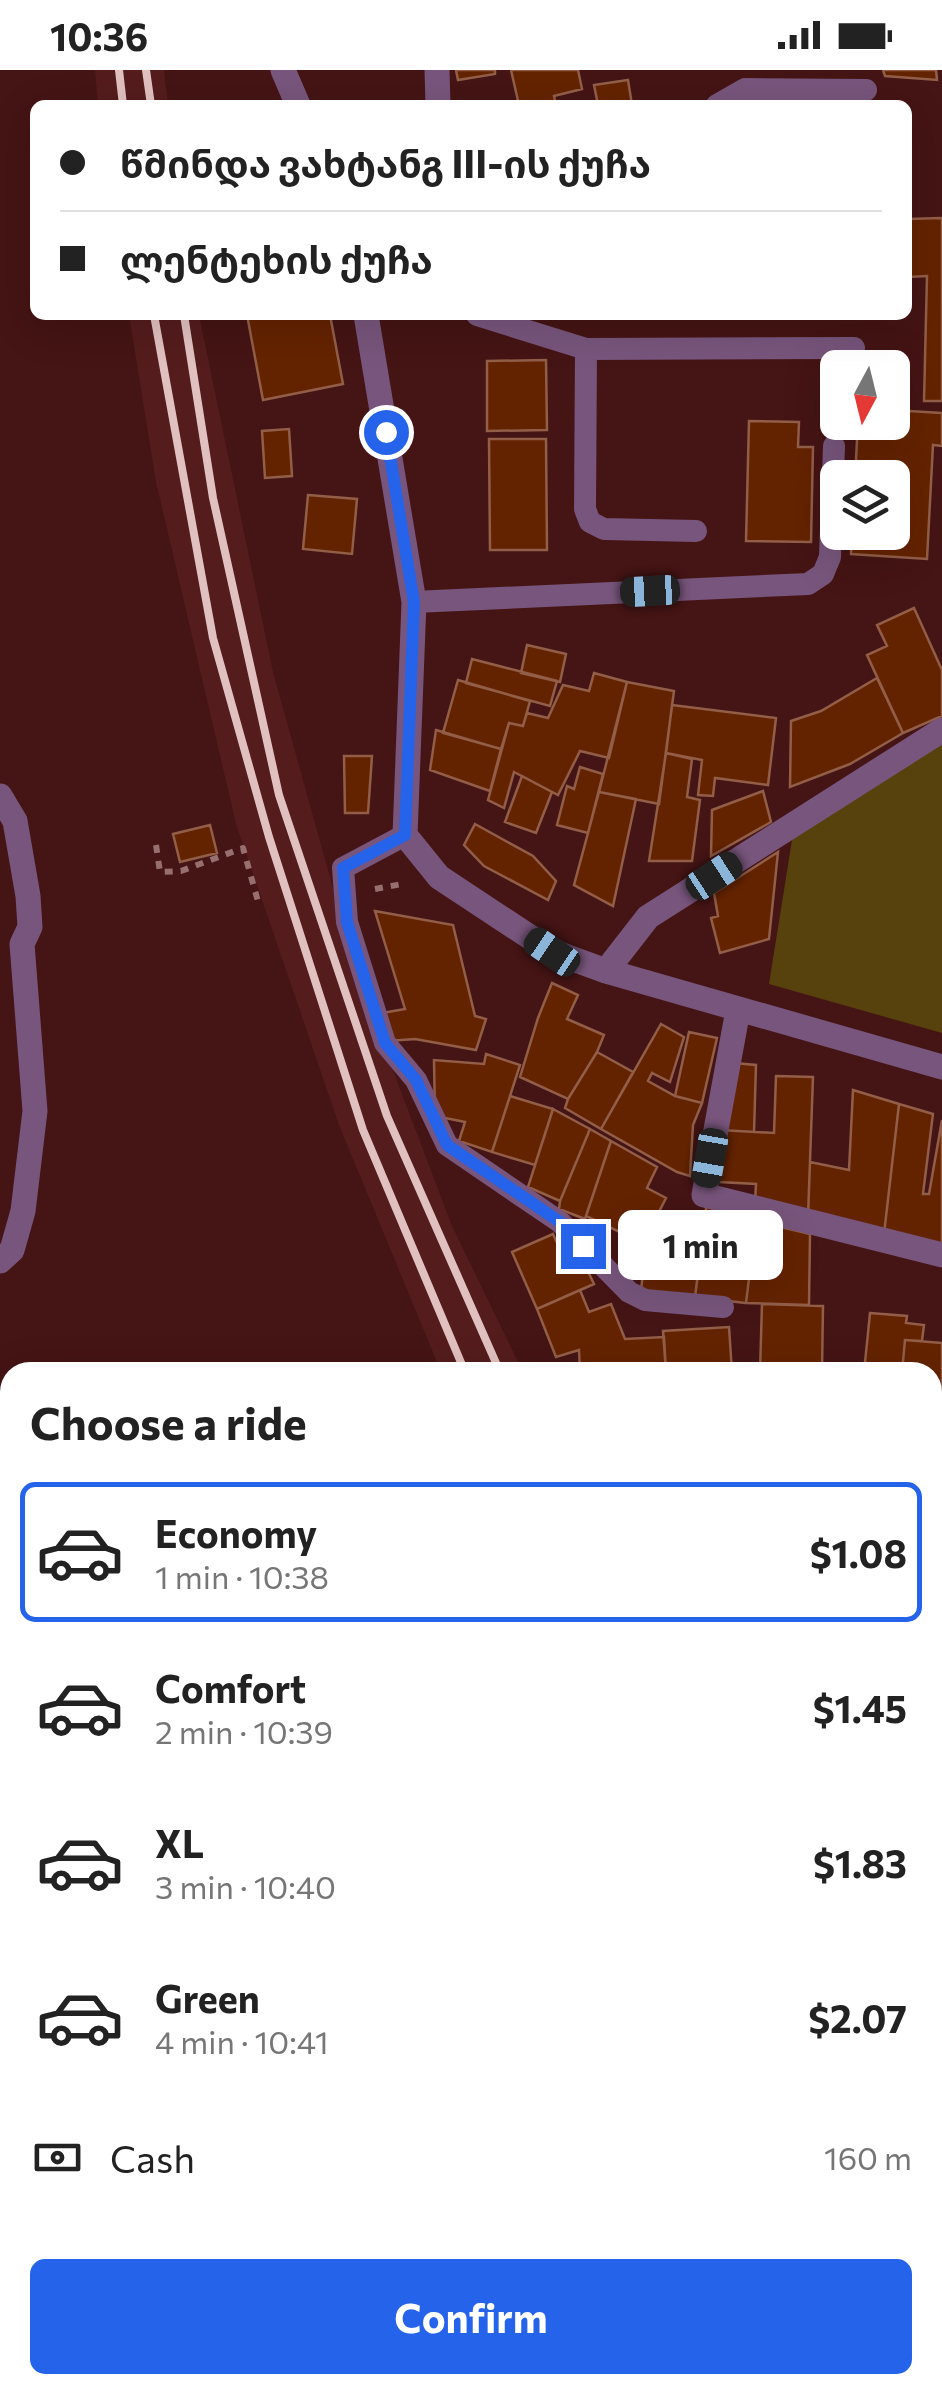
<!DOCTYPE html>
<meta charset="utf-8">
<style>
:root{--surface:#fff;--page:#f6f6f6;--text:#222;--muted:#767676;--line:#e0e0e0;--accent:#2563eb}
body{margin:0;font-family:Commissioner,"Noto Sans Georgian",sans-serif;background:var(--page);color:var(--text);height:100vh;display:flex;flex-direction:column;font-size:38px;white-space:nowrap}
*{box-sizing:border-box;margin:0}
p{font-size:32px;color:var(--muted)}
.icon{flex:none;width:55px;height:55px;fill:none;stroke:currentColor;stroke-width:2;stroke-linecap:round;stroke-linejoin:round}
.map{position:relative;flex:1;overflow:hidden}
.details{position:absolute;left:0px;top:1292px;width:942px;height:1032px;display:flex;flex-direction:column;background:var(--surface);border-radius:30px 30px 0 0;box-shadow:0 10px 40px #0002}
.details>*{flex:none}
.hud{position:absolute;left:30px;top:30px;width:882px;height:220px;border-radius:15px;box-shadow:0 10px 40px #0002;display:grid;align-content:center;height:220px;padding:0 30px;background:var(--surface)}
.needle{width:65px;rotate:187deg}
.controls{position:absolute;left:820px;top:280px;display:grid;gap:20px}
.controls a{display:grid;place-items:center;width:90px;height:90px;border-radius:15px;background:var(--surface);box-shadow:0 10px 40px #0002;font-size:50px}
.end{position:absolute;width:45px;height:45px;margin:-22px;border:12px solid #2563eb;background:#fff;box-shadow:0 0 0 5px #fff}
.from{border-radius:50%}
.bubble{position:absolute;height:70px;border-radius:15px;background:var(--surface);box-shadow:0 10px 40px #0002;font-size:32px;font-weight:700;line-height:70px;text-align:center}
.car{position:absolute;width:30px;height:60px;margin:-30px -15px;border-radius:12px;box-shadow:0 0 8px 2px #0007;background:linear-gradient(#222 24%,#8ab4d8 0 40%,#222 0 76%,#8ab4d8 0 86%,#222 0)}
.hud b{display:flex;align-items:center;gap:35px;height:95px;font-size:38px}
.hud b+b{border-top:2px solid var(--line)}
.hud i{width:25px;height:25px;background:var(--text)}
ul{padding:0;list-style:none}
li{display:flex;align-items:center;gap:30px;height:140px;margin:0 20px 15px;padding:0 10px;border:5px solid transparent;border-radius:15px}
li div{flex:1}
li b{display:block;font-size:38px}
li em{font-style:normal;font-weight:700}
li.selected{border-color:var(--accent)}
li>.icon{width:90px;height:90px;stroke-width:1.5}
h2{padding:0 30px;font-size:45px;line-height:120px}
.pay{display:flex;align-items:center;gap:25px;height:110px;padding:0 30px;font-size:38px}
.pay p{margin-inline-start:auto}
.action{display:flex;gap:20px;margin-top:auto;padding:20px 30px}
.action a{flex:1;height:115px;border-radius:15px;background:var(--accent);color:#fff;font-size:40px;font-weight:700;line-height:115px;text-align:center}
.status{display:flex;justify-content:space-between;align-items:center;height:70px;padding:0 50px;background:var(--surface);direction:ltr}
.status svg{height:28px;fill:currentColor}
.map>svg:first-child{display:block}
</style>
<div class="status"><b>10:36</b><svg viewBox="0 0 49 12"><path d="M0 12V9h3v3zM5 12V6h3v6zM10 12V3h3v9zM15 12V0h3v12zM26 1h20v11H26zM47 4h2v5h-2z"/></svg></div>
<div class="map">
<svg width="942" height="2323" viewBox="0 0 942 2323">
<rect width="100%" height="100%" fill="#451414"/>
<path fill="#541c1d" d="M95,0H164L168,35H98Z
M129,245H199L273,602L358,908L452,1156L523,1302H441L339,1055L236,754L156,412Z
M932,2038L942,2049V2207L933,2191Z"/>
<path fill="#57410d" d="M942,669V963L769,914L792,770Z"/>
<path fill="#642300" stroke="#925e48" stroke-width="2.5" d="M456,0H495V4L458,10Z
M511,0H578L582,19L554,26L556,35H519Z
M883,0H936L937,10L885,6Z
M628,10L632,35H598L594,15Z
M942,148V331H924L927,206L908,207V149Z
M247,245H330L343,314L263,330Z
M546,290L547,360L487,361V291Z
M892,340L942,343V376L933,375L927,489L851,484L852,462H892V408H855L858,352H892Z
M749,351L799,352L798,377H813L811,472L746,471Z
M289,359L292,406L265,408L262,361Z
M489,369H546L547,480H490Z
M308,425L357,429L352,484L303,479Z
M914,538L942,600V646L903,663L867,585L887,576L877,555Z
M527,575L566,584L560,612L521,603Z
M472,589L557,611L550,636L466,613Z
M594,603L627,612L609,688L580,681L558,725L514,702L504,738L488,730L509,653L523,656L527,643L548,648L563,615L589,621Z
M877,608L903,663L850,694L790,717L791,651L821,641Z
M458,610L530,631L523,656L509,653L501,679L443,663Z
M627,612L674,621L659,734L599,722Z
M672,635L776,648L768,715L715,708L713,726L698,725L702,690L666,683Z
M436,660L501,679L490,721L430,700Z
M666,683L692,689L687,727L700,730L692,791H649Z
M344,686H372L368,743H345Z
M580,697L603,704L588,763L557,755L567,716L574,719Z
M522,706L552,722L536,763L505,752Z
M763,721L771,752L711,786L712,740Z
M599,722L636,729L613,836L574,815Z
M475,754L533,786L556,811L548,830L484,796L464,775Z
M210,755L217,783L180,792L173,764Z
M778,782L769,869L720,883L711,848L718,846L714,823Z
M375,841L453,855L475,946L486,949L476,980L415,969L388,971L382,943L405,939Z
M552,913L578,925L567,949L604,965L597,982L568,1029L520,1007L538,948Z
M661,954L684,967L670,1012L652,1003L648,1011L675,1026L702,1033L693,1055L690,1106L677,1102L601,1059Z
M689,962L717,968L702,1033L675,1026Z
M597,982L633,1002L601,1059L565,1038L568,1029Z
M486,984L520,995L492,1082L459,1071L465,1052L435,1046L434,990L484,994Z
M734,993L756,995L754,1062L721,1060Z
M776,1006L813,1007L808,1147L755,1134L756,1114L719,1112L721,1060L774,1063Z
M853,1020L899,1034L884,1164L808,1147L810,1092L849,1100Z
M510,1026L553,1039L535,1095L492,1082Z
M899,1034L933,1044L923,1124H929L942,1050V1177L884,1164Z
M553,1039L590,1059L560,1131L528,1117Z
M590,1059L611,1071L585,1149L559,1139L560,1131Z
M611,1071L657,1097L647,1118L666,1128L643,1173L586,1146Z
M707,1131L757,1143L746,1233L695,1227Z
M756,1151L810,1164L809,1235L746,1233Z
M553,1164L567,1195L582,1189L594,1214L537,1239L512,1182Z
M659,1177L701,1182L695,1227L641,1221L643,1202L656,1204Z
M580,1220L589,1242L611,1234L625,1269L664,1267L666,1302H580L579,1280L556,1287L537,1239Z
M762,1234L823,1236L822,1302L760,1301Z
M870,1243L907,1246L906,1253L924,1255L922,1271L905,1270L902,1302H864Z
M729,1257L732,1302H666L663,1261Z
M905,1270L942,1273V1345L932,1344V1302H902Z
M932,1344L942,1345V1423L932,1422Z
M932,1461L942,1462V1572H932Z
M932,1610H942L939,1692H932Z
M596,2315H720L726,2323H603Z
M787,2315H828L831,2323H780L778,2319Z"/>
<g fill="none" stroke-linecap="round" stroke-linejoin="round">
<path stroke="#976f6e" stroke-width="6" stroke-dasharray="8 8" stroke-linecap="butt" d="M156,775L160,802L181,801L243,778L259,835
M375,819L402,814"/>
<path stroke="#78557c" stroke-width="22" d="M717,35L745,19L866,20
M477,245L586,279L854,278
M586,279L585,439L590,452L604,459L696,461
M414,532L808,514L823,504L830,487L834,376
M405,765L343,798L347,852L385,973L416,1010L447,1075L560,1152L629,1222L645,1230L723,1237"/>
<path stroke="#78557c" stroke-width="25" d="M437,0L438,35
M0,726L15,751L28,826L30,857L22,874L35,1041L23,1141L12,1180L0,1191
M606,901L648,847L942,660
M738,940L704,1125L942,1185
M932,1441H942
M932,1596H942
M932,1929L942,1930
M932,2013L942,2025
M0,2100L10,2102
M231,2323L236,2315"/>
<path stroke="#78557c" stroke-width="25" d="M283,0L298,35
M366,245L414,532L405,765L439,807L551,881L606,901L942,997
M932,1764H942
M0,1784L10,1785
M535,2315L542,2323"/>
<path stroke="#e1c1c0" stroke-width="8" d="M119,0L123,35
M146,0L151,35
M154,245L213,568L269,767L363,1060L465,1302
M184,245L213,428L279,725L387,1046L500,1302
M932,2074L942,2087
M932,2113L942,2127"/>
</g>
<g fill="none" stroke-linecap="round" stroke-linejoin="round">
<path stroke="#2563eb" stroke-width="12" d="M386,362L414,532L405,765L343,798L347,852L385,973L416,1010L447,1075L560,1152L583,1176"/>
</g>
</svg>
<div class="controls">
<a><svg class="needle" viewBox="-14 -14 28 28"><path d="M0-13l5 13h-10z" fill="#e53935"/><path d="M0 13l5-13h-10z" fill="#767676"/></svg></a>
<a><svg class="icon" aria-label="layers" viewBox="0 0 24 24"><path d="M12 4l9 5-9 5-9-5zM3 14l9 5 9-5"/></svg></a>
</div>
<i class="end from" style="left:386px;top:362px"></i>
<i class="end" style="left:583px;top:1176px"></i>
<div class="bubble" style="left:618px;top:1140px;width:165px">1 min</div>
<i class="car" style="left:650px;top:521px;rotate:267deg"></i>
<i class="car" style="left:714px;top:806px;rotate:57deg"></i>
<i class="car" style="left:552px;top:882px;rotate:304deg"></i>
<i class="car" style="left:710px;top:1088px;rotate:190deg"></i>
<div class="hud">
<b><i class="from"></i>წმინდა ვახტანგ III-ის ქუჩა</b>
<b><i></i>ლენტეხის ქუჩა</b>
</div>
<section class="details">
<h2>Choose a ride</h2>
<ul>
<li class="selected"><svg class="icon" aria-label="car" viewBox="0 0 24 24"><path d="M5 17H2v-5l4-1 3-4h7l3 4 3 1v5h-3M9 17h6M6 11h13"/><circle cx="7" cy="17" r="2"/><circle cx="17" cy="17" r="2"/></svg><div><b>Economy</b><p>1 min · 10:38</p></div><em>$1.08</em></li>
<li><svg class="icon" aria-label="car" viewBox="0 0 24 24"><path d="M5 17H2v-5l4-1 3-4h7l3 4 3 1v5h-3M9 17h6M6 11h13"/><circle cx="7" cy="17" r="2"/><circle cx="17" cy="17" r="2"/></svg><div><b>Comfort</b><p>2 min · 10:39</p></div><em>$1.45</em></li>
<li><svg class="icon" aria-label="car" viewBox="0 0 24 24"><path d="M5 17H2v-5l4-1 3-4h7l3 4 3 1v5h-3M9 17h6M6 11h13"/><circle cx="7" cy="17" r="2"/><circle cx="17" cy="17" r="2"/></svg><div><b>XL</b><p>3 min · 10:40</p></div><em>$1.83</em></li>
<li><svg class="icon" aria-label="car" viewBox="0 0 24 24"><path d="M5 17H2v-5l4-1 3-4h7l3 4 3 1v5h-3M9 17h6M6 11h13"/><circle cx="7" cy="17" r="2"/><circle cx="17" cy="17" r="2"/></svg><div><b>Green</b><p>4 min · 10:41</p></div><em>$2.07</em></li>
</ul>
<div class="pay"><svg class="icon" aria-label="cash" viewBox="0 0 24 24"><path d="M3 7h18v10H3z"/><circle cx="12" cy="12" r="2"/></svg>Cash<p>160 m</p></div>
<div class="action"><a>Confirm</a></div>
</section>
</div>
